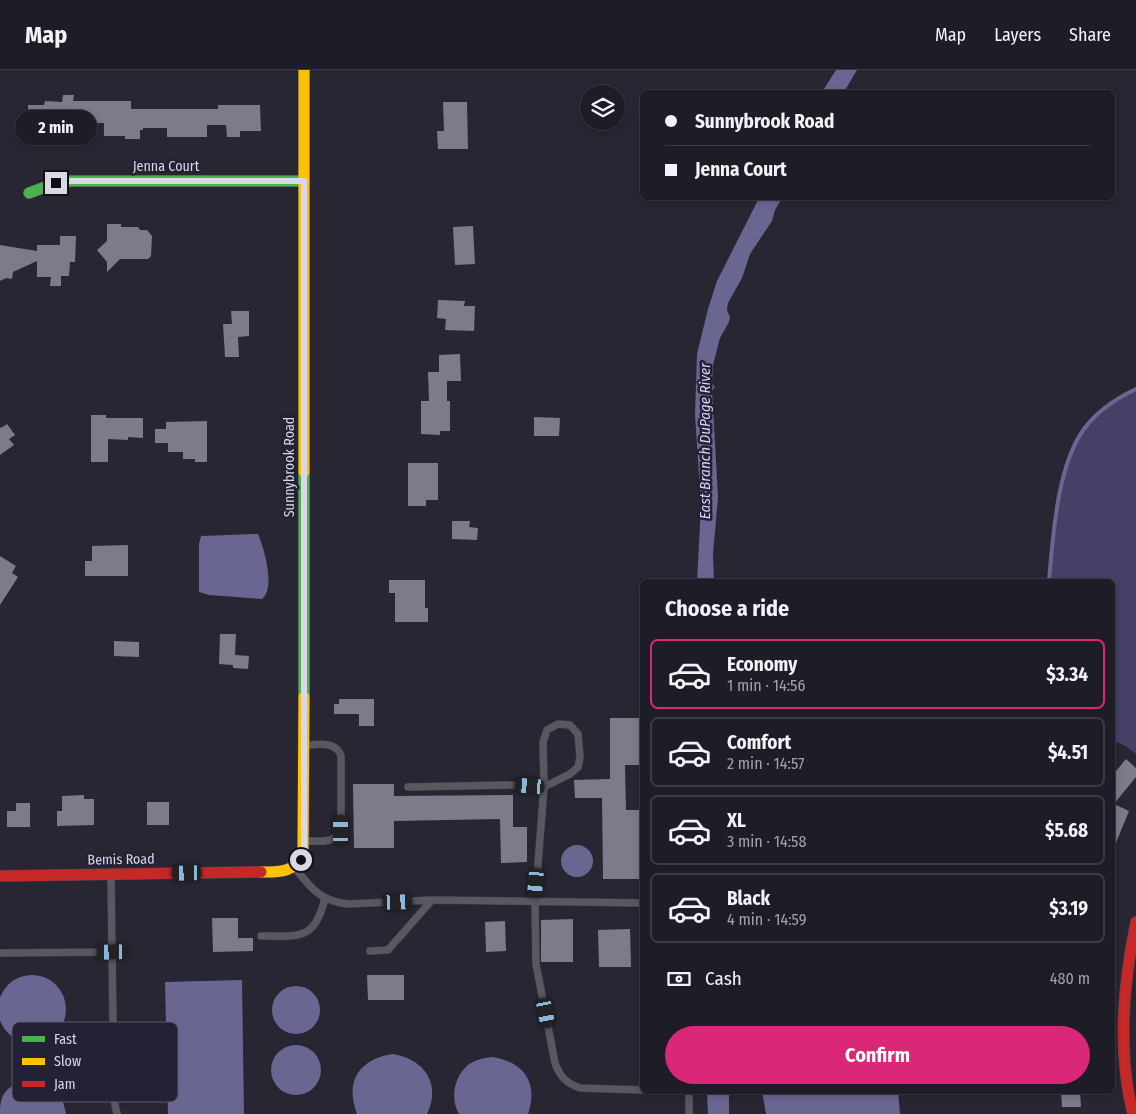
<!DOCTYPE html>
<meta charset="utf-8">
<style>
:root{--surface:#1e1c26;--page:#26252e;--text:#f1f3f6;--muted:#a1a1a7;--line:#3c3a43;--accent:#db2777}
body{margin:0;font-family:"Fira Sans Condensed",sans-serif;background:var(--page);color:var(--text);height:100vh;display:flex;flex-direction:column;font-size:19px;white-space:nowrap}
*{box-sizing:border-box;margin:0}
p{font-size:16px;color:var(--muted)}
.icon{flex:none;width:28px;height:28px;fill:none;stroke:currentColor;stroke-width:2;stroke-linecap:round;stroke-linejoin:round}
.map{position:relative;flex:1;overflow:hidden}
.details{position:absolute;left:640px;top:509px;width:475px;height:515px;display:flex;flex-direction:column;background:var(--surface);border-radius:8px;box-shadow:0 2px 8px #0003,0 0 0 1px var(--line)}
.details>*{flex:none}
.hud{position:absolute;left:640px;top:20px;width:475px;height:110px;border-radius:8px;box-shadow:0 2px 8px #0003,0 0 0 1px var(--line);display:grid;align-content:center;height:110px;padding:0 25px;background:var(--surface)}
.tools{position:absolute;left:580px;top:15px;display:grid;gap:10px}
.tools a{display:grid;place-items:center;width:45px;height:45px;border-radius:50%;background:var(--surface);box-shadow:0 2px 8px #0003,0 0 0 1px var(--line);font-size:25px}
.end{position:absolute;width:22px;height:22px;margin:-11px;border:6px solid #d9d8e7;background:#111;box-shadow:0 0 0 2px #111}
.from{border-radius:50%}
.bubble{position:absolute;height:35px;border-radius:18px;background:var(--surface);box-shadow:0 2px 8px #0003,0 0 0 1px var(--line);font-size:16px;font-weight:700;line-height:35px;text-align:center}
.car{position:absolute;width:15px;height:30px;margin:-15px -8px;border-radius:6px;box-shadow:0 0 4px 1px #0007;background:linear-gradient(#222 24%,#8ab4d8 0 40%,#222 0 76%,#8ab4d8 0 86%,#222 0)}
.hud b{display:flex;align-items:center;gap:18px;height:48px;font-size:19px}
.hud b+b{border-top:1px solid var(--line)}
.hud i{width:12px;height:12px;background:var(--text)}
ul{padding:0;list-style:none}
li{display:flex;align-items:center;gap:15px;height:70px;margin:0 10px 8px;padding:0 15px;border:2px solid var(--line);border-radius:8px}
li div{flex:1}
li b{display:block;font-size:19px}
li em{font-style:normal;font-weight:700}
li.on{border-color:var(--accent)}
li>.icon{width:45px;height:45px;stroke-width:1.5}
h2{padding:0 25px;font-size:22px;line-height:60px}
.pay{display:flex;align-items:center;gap:12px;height:55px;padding:0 25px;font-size:19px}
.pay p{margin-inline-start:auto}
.primary-button{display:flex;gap:10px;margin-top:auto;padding:10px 25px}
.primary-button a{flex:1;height:58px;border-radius:30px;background:var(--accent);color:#fff;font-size:20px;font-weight:700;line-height:58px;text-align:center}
header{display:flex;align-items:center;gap:30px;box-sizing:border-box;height:70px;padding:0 25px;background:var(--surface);border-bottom:1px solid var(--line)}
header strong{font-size:24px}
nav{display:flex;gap:28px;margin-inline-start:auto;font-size:18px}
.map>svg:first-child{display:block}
</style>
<header>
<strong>Map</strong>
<nav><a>Map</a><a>Layers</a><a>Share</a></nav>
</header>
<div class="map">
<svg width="1136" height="1044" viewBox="0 0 1136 1044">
<rect width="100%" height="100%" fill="#282632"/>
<path fill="#454066" d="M1136,319V684L1127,677L1113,670L1112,511H1049C1053,466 1057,396 1084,359C1097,341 1117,328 1136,319Z"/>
<path fill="#6a6692" d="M836,0H857L844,22H822Z
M759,128H782L775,140L772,151L750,184L742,208L728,233L727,240L730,247L729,252L720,268L713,295L712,313L715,317L712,321L718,427L713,484L714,511H697L701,436L695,344L697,284L708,239L717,211Z
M254,464H258C264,478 276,518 262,529L209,525L199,522V474L201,466Z
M561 791a16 16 0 1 1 32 0a16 16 0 1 1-32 0Z
M-2 939a34 34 0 1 1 68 0a34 34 0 1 1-68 0Z
M242,910L244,1044H168L165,912Z
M272 940a24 24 0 1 1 48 0a24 24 0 1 1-48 0Z
M271 1000a25 25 0 1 1 50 0a25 25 0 1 1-50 0Z
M392,984C423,988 442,1013 427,1044H357C345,1012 358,990 392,984Z
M491,987C523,991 539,1012 528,1044H459C450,1029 454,1007 468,995C475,990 483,988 491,987Z
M26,1010C50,1010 62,1020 66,1044H0C0,1023 6,1017 26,1010Z
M707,1021H729V1044H708Z
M762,1021H898L900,1044H766Z"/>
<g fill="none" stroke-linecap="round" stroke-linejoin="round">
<path stroke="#6a6692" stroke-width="4" d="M1049,511C1053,466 1057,396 1084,359C1097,341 1117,328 1136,319"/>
</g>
<path fill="#7d7b8b" d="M63,25H74L73,31H131V39H218V35H260L261,61H240V67H227L226,55H207V67H167V58H143V60H140V69H125V66H104V53H80V62L58,61V67L43,66V51H28V35H44L45,31L62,32Z
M443,32H467L468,79H438L437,61H444Z
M107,154H121V157H138L140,160H147L152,166L151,186L148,189H120L107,202V192L97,180L107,171Z
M473,156L475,194L455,195L453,157Z
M60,166H76L75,192H70L69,206H61V216H50L51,207H37V191L13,202L12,209L6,208L0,211V175L37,181V175H60Z
M438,230L465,231L464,236H475L474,261L445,260L446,249L437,248Z
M231,241H249V266L238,267L239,287H225L223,254H232Z
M460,284L461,311H447V331H450V361H440V365L421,364V331H429L428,302H439V285Z
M91,345H106V348H143V368L128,367V370L108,369V392H91Z
M534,347L560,348L559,366H534Z
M207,351V392H195V389H183V382H168V373H155V359H166V352Z
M7,354L15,365L9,369L14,375L0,385V357L1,358Z
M408,393H438V430H426V436H408Z
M452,451H470L469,457L478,458L477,470L452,469Z
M128,475V506H85V491H92V476Z
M0,486L16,496L12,503L18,507L0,535Z
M389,510H425V538H428V552H395V523H389Z
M220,564H236L235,585L249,586L248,599L233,598V595L219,594Z
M114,571L139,572V587L114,586Z
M339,629H374V656H359V644H334V634H339Z
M610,648H642V695H625L626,740H642V809H603L602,728H575L574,710L610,709Z
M1126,689L1136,698V707L1114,734L1129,741L1113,780L1112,706Z
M353,714H394V726L513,725V757H527V792L501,793L500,749L394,751V778H354Z
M84,725V729H94V755L57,756V741H62V726Z
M147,732H169V755H147Z
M16,733H30V757H7V741H16Z
M212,848H238V868H253V881L213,882Z
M573,849V892H541V850Z
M505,851L506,881L486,882L485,852Z
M630,859L631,897H599L598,860Z
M367,905H404V930H368Z
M1061,1021H1080L1081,1037H1062Z"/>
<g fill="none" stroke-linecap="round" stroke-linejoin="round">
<g stroke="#45434e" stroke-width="8">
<path id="lane" d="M304,675C317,675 336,670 341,686V759C336,774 319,771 306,771
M408,717L516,715L544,717L570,704L578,697L580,687L578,664L570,655L558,654L547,660L543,672L544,717L535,832L536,894L555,993C560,1007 566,1013 580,1018L642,1020
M295,798C311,818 320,831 348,834L432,830L642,833
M111,805L114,1030L117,1044
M261,866C299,866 315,871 325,828
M370,881L388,880L432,830
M0,883L112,882
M689,1021V1044"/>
</g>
<g stroke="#45434e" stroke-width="12">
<path id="fast" d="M29,123L56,113L71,111H304
M304,402V627"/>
</g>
<g stroke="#45434e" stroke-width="12">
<path id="slow" d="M304,0V402
M261,802C278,802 296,803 303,783L304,627"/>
</g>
<g stroke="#45434e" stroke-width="12">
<path id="jam" d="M0,806L261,802
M1133,1044C1117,981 1123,915 1136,852"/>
</g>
<use href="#lane" stroke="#595860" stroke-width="7"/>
<use href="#fast" stroke="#4caf50" stroke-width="11"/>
<use href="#slow" stroke="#ffc107" stroke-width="11"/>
<use href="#jam" stroke="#c62828" stroke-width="11"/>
</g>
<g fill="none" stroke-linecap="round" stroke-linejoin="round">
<path stroke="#d9d8e7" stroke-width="6" d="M56,113L71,111H304V778L301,790"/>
</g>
<g text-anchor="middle" stroke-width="5" stroke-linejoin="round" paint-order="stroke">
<g font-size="14" fill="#d9d8e7" stroke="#242137">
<text x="166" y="101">Jenna Court</text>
<text transform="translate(289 397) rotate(-90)" y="5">Sunnybrook Road</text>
<text transform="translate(121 789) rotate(-1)" y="5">Bemis Road</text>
</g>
<g font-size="15" font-style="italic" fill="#d8d6f5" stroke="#242137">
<text transform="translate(705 371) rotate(-90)" y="5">East Branch DuPage River</text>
</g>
</g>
<rect x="12" y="952" width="166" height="80" rx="8" fill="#242137" stroke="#5a586c" stroke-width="1"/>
<rect x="22" y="966" width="23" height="6" fill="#4caf50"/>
<rect x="22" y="988" width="23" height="7" fill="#ffc107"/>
<rect x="22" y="1011" width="23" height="6" fill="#c62828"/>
<g font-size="14" fill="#d9d8e7">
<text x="54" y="974">Fast</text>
<text x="54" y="996">Slow</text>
<text x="54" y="1019">Jam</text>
</g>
</svg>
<div class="tools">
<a><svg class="icon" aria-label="layers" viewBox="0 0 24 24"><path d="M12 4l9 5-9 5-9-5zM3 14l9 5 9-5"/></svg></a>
</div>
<i class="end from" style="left:301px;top:790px"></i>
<i class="end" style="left:56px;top:113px"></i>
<div class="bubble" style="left:15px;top:40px;width:82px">2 min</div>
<i class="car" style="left:530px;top:716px;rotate:274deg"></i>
<i class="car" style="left:341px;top:760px;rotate:0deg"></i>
<i class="car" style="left:187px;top:803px;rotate:269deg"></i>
<i class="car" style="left:536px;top:813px;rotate:185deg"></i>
<i class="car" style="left:398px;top:832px;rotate:88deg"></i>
<i class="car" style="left:112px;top:882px;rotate:269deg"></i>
<i class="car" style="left:546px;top:943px;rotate:169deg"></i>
<div class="hud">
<b><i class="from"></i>Sunnybrook Road</b>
<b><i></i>Jenna Court</b>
</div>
<section class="details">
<h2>Choose a ride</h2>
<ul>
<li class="on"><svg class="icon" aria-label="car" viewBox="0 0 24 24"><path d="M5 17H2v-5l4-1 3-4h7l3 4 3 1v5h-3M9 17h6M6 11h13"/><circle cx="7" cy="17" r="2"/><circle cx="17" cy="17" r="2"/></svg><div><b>Economy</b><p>1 min · 14:56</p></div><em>$3.34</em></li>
<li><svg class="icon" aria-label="car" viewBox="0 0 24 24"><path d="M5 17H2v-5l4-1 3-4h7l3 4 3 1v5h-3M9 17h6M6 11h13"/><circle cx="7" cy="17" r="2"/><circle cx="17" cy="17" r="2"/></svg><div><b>Comfort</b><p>2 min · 14:57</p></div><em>$4.51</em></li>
<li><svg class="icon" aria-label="car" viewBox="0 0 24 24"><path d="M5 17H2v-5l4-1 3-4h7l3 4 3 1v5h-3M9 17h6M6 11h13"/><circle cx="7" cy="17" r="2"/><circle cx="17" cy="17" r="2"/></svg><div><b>XL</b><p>3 min · 14:58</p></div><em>$5.68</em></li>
<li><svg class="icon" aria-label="car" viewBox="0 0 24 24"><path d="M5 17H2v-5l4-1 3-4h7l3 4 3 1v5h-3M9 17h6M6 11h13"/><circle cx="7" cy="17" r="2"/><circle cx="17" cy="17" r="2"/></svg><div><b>Black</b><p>4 min · 14:59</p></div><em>$3.19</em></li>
</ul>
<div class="pay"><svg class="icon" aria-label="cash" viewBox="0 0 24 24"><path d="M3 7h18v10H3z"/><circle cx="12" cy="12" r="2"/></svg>Cash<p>480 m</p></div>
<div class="primary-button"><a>Confirm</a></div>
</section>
</div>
